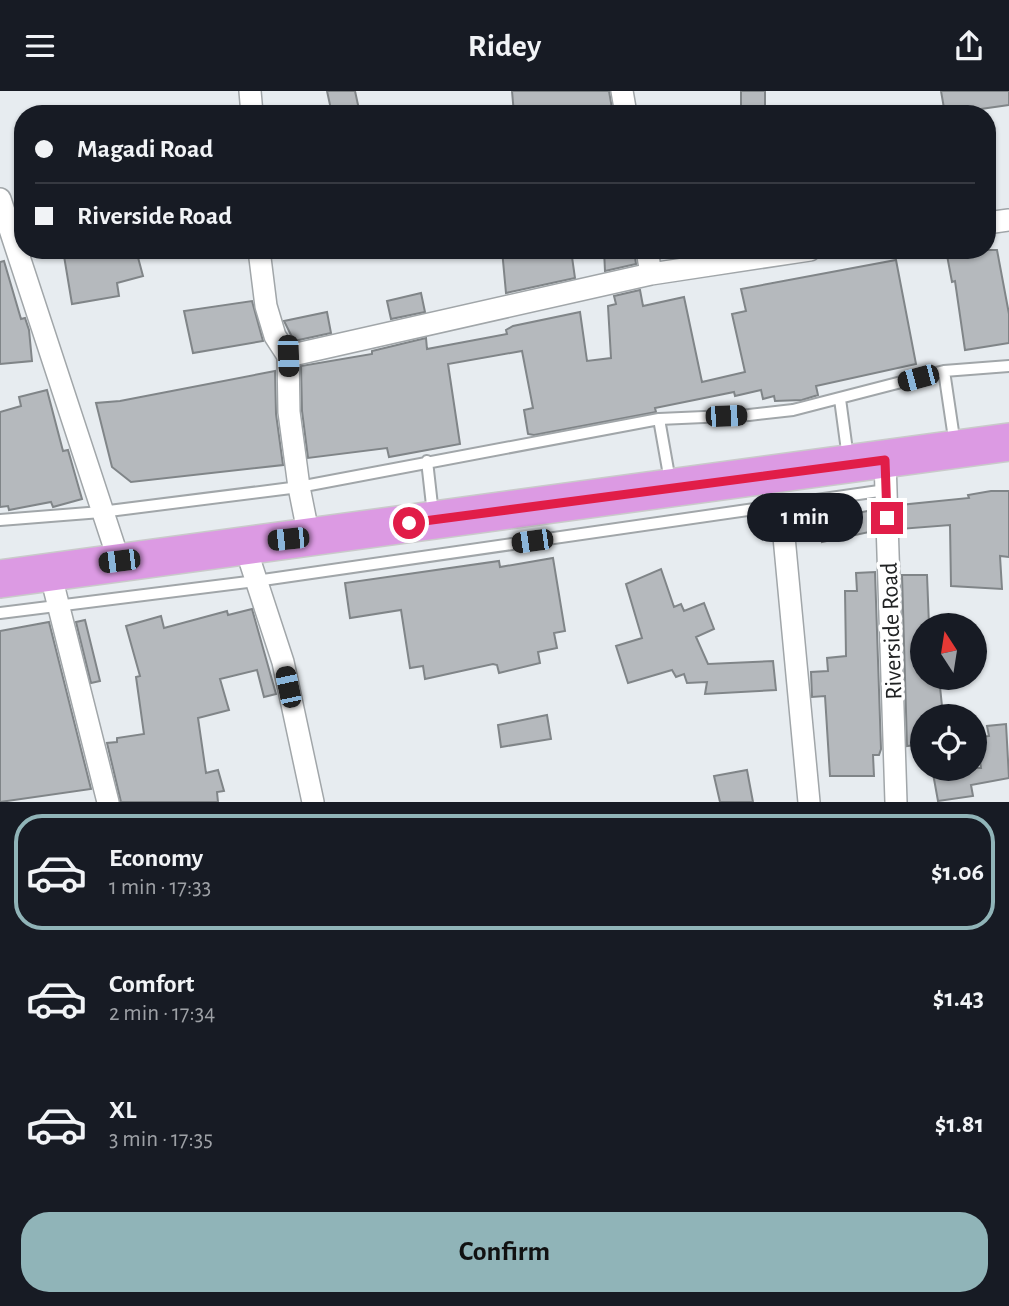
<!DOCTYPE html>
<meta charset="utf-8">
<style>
:root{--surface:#171b24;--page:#242831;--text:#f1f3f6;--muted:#9ea1a6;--line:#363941;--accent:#90b4b8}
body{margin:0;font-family:"Alegreya Sans",sans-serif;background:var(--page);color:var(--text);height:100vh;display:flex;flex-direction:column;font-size:26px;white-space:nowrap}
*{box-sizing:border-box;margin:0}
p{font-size:23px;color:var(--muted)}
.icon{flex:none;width:38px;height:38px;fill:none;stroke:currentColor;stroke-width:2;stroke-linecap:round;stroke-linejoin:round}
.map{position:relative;height:711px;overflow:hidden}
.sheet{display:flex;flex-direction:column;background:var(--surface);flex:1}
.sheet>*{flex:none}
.banner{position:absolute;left:14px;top:14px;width:982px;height:154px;border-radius:28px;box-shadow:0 2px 5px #0004;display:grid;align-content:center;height:154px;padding:0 21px;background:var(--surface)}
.needle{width:46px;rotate:348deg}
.controls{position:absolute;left:910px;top:522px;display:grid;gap:14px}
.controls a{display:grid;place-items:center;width:77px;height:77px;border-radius:50%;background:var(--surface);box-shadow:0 2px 5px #0004;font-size:35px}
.end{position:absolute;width:32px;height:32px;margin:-16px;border:9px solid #e11d48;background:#fff;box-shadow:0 0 0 4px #fff}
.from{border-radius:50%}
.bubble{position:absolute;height:49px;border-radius:24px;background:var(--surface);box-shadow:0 2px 5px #0004;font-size:23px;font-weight:700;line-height:49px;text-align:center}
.car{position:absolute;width:21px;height:42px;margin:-21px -10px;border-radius:9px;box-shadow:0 0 5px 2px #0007;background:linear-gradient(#222 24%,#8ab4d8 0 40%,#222 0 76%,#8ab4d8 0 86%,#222 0)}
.banner b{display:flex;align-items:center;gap:24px;height:66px;font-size:26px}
.banner b+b{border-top:2px solid var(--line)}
.banner i{width:18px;height:18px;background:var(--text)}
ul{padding:12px 0 0;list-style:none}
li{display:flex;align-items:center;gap:21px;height:116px;margin:0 14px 10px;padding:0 7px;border:4px solid transparent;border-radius:28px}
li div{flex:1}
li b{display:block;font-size:26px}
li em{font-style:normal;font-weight:700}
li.on{border-color:var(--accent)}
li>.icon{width:63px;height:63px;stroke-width:1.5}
.cta{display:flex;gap:14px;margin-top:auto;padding:14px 21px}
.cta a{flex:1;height:80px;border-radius:28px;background:var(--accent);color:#111;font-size:28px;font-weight:700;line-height:80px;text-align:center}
header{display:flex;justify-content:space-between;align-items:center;height:91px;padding:0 21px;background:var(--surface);font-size:32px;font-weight:700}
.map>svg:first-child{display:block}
</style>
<header><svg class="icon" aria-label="menu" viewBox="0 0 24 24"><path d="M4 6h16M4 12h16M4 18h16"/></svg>Ridey<svg class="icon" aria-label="share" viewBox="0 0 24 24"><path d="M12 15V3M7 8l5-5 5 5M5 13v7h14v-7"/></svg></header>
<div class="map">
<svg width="1009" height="711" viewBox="0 0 1009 711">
<rect width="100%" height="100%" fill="#e7ecf0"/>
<path fill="#b5b9bd" stroke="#808588" stroke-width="2" d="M327,0H355L360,23H332Z
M512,0H609L613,23H514Z
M741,0H765V23H741Z
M941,0H1009V14L945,23Z
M63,159H136L143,185L117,192L119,205L72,213Z
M502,159H571L575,187L506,202Z
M604,159H634L636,173L605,180Z
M946,159H997L1009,223V252L965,259L955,190L952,191Z
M896,169L916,273L816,295L818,304L802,309L775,310L774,305L763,308L761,299L735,305L734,301L655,317L656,321L534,344L528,343L524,319L533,317L522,260L448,273L460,353L389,366L387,357L308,367L302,320L301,275L372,263V260L426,247L427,258L507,243L506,239L513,235L580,221L587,270L611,267L608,215L616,213L614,205L640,199L643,215L684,206L702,291L745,281L732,223L746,220L741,198Z
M4,170L21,228L25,227L29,239L32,270L0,273V171Z
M421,202L425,221L391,228L387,210Z
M252,210L263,250L193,262L184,220Z
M327,221L331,242L294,250L284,230Z
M275,280L276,323L283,374L131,391L112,376L96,312L120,310Z
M47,299L63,360L68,359L82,408L53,416L51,411L9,419L8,415L0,416V321L21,315L19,306Z
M991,400H1009V466L1000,465L1002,498L951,495L950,434L900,438V414L969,407L968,404Z
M873,419L874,440L822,451L820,429Z
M553,467L565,540L554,542L557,557L538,561L540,572L499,582L497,574L493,573L425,588L423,575L410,577L401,519L350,527L345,492L499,470L500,476Z
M661,478L674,516L681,513L684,520L704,512L714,538L696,546L708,573L773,570L776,599L705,603L707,591L687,592L684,583L676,586L672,579L628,592L616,555L642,547L626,493Z
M875,481L881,658L879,664H873L874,685H830L825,605L812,606L811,581L828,580L827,567L846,565L845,500H857L856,482Z
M902,484H927L929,534H922V586H939L943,625H922V653L907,655Z
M252,518L276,603L264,606L257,579L220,588L229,619L198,627L206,682L218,679L224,700L217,701L218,711H121L107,652L117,651V647L144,643L136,586L140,585L126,535L161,525L164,537L227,520L228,524Z
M85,529L100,590L91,592L76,531Z
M49,531L91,698L0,711V540Z
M547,624L551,648L501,656L498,634Z
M1006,633L1009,687L971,694L973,705L938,710L932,677H981L977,647L989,645L987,635Z
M747,679L753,711H720L714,685Z"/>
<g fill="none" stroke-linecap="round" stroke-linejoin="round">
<g stroke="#a1a6a9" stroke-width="14">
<path id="service" d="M944,280L955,354
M840,308L848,367
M659,328L670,390
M427,370L433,423
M0,429L101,421L299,396L659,328L749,324L793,319L944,280L1009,275
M0,522L256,490L886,399"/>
</g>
<g stroke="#a1a6a9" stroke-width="24">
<path id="minor" d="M250,0L252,23
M622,0L626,23
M0,108L119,470
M987,132L1009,129
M259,159L266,215L275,245L288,265L289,321L299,396L309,446
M647,159L651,183
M288,265L651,183L810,159
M885,369L896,711
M781,414L809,711
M244,452L283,571L313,711
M50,481L108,711"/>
</g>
<g stroke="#c9caca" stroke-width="40">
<path id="trunk" d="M0,488L1009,351"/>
</g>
<use href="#service" stroke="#fff" stroke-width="10"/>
<use href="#minor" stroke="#fff" stroke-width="21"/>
<use href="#trunk" stroke="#dc9ae3" stroke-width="37"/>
</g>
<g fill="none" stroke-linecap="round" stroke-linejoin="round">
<path stroke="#e11d48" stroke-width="9" d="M409,432L885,369L887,427"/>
</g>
<g text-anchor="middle" stroke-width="7" stroke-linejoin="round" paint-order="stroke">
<g font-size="24" fill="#202223" stroke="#fff">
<text transform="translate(891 540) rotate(-92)" y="8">Riverside Road</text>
</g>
</g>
</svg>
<div class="controls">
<a><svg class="needle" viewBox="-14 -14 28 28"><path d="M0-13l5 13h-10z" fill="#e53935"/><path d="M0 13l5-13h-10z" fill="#9ea1a6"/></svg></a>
<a><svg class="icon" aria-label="locate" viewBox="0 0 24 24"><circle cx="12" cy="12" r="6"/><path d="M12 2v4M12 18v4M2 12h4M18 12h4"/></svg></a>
</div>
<i class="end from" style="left:409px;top:432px"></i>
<i class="end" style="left:887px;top:427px"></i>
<div class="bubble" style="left:747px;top:402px;width:116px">1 min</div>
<i class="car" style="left:288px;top:265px;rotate:178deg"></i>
<i class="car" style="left:918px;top:287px;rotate:255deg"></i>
<i class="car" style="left:726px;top:325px;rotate:88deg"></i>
<i class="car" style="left:288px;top:448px;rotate:264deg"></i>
<i class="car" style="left:532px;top:450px;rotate:262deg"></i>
<i class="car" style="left:119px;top:470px;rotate:263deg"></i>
<i class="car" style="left:288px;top:596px;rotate:348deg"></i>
<div class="banner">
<b><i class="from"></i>Magadi Road</b>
<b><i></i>Riverside Road</b>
</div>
</div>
<section class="sheet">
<ul>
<li class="on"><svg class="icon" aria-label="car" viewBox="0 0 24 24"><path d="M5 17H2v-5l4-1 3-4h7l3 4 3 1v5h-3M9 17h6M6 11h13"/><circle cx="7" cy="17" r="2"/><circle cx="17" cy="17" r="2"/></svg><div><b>Economy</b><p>1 min · 17:33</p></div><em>$1.06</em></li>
<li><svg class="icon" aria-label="car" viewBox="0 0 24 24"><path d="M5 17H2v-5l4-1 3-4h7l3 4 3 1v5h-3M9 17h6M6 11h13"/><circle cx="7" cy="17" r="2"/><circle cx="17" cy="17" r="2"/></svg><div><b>Comfort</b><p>2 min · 17:34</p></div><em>$1.43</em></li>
<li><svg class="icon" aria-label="car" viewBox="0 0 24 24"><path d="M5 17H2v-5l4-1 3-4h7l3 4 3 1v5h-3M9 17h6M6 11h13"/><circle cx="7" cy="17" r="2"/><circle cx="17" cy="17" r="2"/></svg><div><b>XL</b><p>3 min · 17:35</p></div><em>$1.81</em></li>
</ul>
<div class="cta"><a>Confirm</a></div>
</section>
